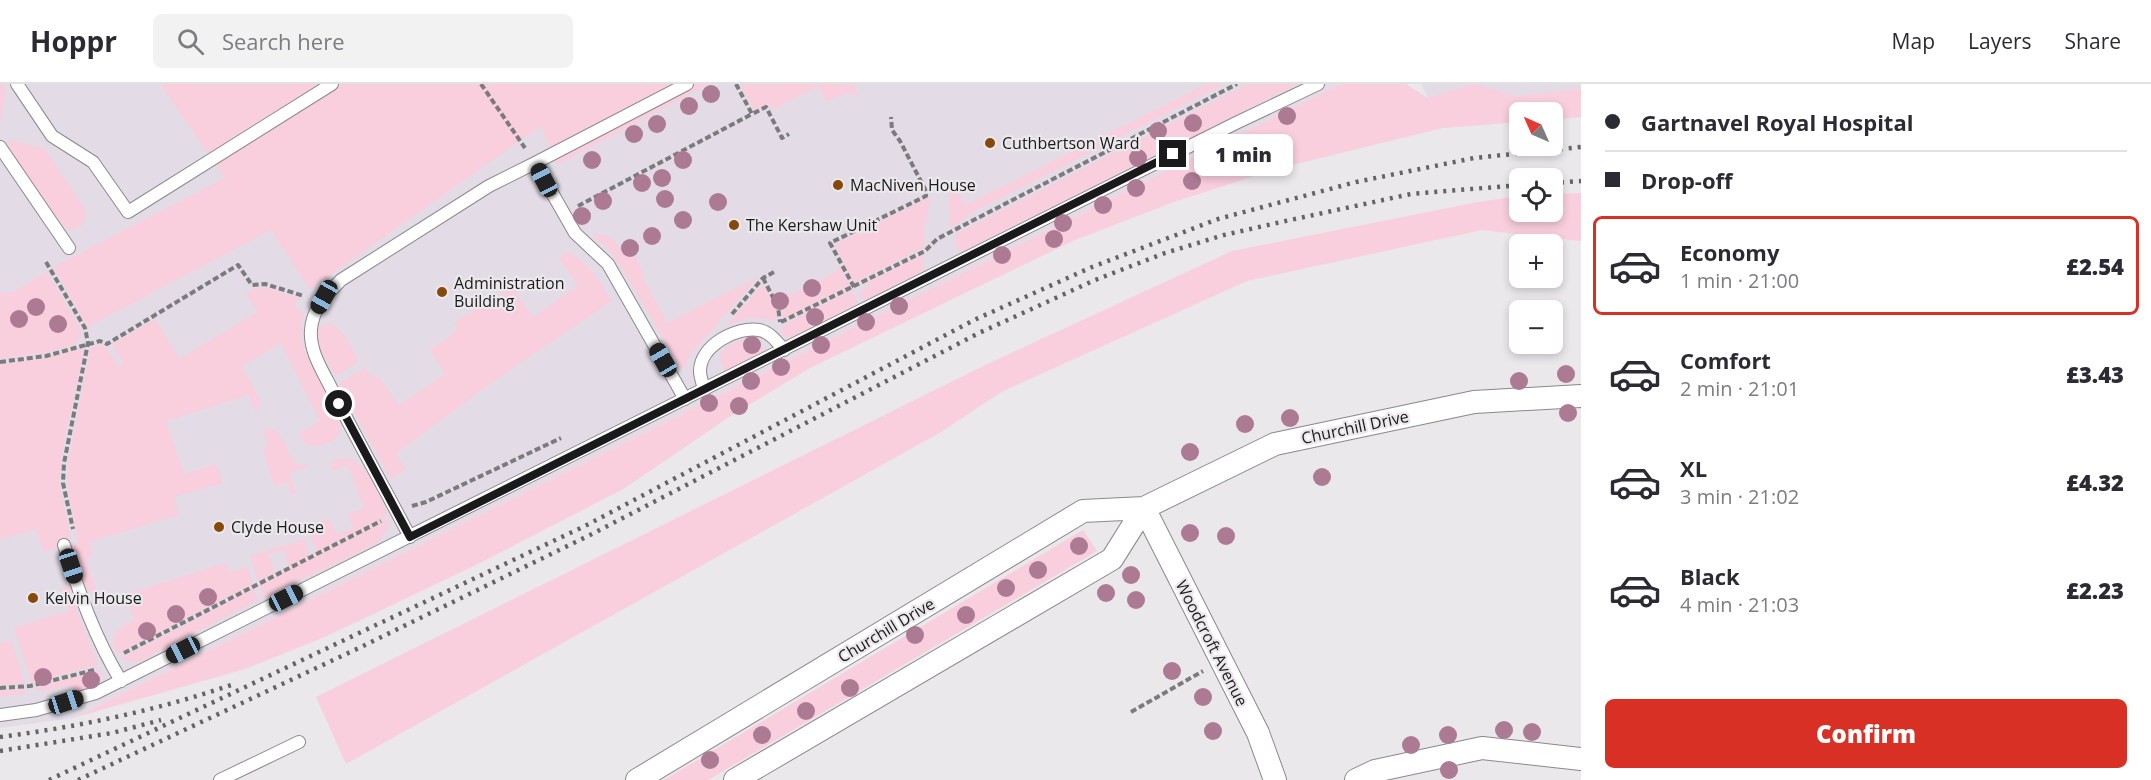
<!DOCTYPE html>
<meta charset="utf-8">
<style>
:root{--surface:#fff;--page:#f2f2f3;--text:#2b2b33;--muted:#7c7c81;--line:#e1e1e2;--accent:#d93025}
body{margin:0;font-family:"Open Sans",sans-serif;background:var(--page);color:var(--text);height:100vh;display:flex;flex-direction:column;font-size:22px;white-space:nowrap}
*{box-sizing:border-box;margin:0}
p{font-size:20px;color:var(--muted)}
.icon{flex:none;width:33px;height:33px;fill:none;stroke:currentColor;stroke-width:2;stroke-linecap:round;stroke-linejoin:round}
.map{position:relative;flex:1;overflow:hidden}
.drawer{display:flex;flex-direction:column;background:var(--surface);width:570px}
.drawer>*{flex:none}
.banner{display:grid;align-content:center;height:132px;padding:0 24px;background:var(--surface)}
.needle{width:39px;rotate:315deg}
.tools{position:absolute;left:1509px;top:18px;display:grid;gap:12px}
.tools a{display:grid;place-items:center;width:54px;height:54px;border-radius:9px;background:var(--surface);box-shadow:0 3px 9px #0003;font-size:30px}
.end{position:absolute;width:27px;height:27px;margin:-14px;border:8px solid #1a191b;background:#fff;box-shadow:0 0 0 3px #fff}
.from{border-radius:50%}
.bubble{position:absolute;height:42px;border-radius:9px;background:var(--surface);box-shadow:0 3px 9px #0003;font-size:20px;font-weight:800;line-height:42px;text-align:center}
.car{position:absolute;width:18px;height:36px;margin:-18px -9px;border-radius:8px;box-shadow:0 0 4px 2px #0007;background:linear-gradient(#222 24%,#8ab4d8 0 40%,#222 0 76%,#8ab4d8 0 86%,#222 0)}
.banner b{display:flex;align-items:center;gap:21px;height:57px;font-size:22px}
.banner b+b{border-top:2px solid var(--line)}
.banner i{width:15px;height:15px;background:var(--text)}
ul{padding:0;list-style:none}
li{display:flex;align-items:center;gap:18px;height:99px;margin:0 12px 9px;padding:0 12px;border:3px solid transparent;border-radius:9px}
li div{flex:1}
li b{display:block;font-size:22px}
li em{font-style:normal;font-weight:800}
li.on{border-color:var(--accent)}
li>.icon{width:54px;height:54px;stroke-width:1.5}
.primary-button{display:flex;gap:12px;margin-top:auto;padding:12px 24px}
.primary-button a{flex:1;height:69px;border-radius:9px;background:var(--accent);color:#fff;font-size:24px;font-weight:800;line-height:69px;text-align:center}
header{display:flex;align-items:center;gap:36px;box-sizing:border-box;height:84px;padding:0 30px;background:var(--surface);border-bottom:2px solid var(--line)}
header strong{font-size:28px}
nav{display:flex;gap:33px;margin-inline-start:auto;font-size:21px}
.search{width:420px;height:54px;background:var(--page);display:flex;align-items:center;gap:15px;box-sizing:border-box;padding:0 21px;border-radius:9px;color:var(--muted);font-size:22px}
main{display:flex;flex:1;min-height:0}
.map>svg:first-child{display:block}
</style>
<header>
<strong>Hoppr</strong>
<div class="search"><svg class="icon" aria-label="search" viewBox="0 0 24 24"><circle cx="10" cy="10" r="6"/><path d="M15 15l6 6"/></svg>Search here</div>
<nav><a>Map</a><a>Layers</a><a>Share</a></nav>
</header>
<main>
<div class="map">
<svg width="1581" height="696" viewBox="0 0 1581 696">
<rect width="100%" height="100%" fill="#eae8eb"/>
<path fill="#e3dce6" d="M0,0H1340L73,634L0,644Z
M1421,0H1581V33L1553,35L1552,28H1520L1519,38L1443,44Z"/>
<path fill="#f9cedd" d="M0,0H2L6,5L0,41Z
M160,0H709L557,81L541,42L310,205L271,146L87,243L53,183L225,94Z
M740,0H853L859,12L848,9L826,17L818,2L772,26L768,20L754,27Z
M1206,0H1224L971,129L951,145L949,134L950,108L955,105L966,121Z
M1248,0H1298L960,169L956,160V150Z
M1340,0H1406L1428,14L1474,0L1516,12L1581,5V33L1553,35L1552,28H1520L1519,38L1443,44L1276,85L1174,118L1075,156L810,284L729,333L625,404L480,479L327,552L245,585L73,634Z
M11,56L45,65L85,125L86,134L81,143C76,145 73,147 68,144C55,137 17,75 6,59Z
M1581,109V157L1482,146L1247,197L1003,307L941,348L346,680L316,613L983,282L1232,167L1478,118L1519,112L1520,128H1552L1553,110Z
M928,114L931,116L924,145L925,163L854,200L834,161Z
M595,150C600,151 606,151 610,153C619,160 622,171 634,170L644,190L642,192L667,239L758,193C742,211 727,229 711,247C700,260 689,267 684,285L681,284L616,175L607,163L593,154Z
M568,168C591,181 598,195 612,217L504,290L396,369L406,385L391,395L339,300L364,284L373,293H379L399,321L445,290L430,266L458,246L454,239L511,203L533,233L578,202L559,174Z
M924,170V184L920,189L865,218L859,208L868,203L866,199Z
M839,183L842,186L850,200L848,203L790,233L783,234L780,222L784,219L782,215L834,189Z
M47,188L81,245L80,253L76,260L45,269L0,275V208H13Z
M764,201L776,224L777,236L747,234L726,242L759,204Z
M264,203L299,214L294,224L304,228C303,238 300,247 302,257C307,284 344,324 340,349C330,362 310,368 300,353L301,348L320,337L281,259L242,282L260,316L259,325L255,327L249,311L166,337L184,390L216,380L223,399L174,413L179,431L89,458L93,471L86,475L97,507L92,509L82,501L70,462L78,459L67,399L68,380L90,266L92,262L104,261L119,282L124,279L112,260L155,235L179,275L257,228L246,209L254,204Z
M851,206L859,221L796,254H790L781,251L783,241Z
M328,239C345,244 350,264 359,278L335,292C329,279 313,259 318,245Z
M739,256L757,258L765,269L725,288C714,269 723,264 739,256Z
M77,265L85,266L64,357L59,397L71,456L59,459L57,464L44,468L35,445L0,456V280L47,274Z
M268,344L279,349L294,379L299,381L305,380L307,383L289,389L296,409L291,410L287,398L274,402L263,364L268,362L263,345Z
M346,374C369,378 378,411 388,430L384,434L316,468L308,441L329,435L336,450L353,444L347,430L364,424L348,382L332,387L330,380L331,377Z
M389,435V442L378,459L263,514L259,501Z
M1083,446L1097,467L708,696H664Z
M305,455L309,472L289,482L284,466L269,470L275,489L258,497L250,472Z
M226,479L229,488L248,483L253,500L117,570C107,552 119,543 134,535L126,510Z
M70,501L77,527L98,581L32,599L14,544L69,527L62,502Z
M254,504L258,516L138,578L131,579L121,574Z
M11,556L25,600L0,601V560Z
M100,586L101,595L95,602L80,608L68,602L43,607L35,604Z
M25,605L26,610L0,612V607Z"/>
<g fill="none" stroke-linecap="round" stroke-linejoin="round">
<g stroke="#8a888b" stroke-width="14">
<path id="service" d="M17,0L52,52L93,78L128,128L332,0
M0,63L69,164
M535,79L687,0
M704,306C703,300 700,293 700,287C700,262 736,242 759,246C770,248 777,258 784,266
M410,453C385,405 358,358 334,310C325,290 309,269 311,246C312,225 327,210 341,196L489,102L535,79L575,149L608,180L685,315
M64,461C79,509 95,554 121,597
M0,631L36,626L96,609L1236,39L1318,0
M220,696L299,658"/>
</g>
<g stroke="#8a888b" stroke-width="24">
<path id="minor" d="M1144,424L1258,649L1275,696
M637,696L1083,427L1144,424L1275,360L1474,318L1581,312
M735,696L1112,475L1144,424
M1356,696L1375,687L1482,664L1581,675"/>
</g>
<path stroke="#7b7a7c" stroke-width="4" stroke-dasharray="6 3" stroke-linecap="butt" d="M481,0L525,64
M736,0L752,30L766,23L782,54L789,50
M578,122L752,30
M46,178L85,244L88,259L64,379L63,399L73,445
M763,194L778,223L780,238
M854,203L830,159L926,112V107L900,57L892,46L891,33
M732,230L763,194L774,188
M781,238L925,167L937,155L1237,0
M0,278L46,272L100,257L107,260L238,181L252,201L265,200L304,212
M412,422L426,418L561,354
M124,569L381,437
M0,604L30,602L94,586
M1131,628L1203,587"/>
<use href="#service" stroke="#fff" stroke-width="12"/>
<use href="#minor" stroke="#fff" stroke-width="22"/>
<path stroke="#646365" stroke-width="4.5" stroke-dasharray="3 6" stroke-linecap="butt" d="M1552,99L1581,97
M0,653C78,643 159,626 234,600
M0,667L112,649L161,636
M49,696L585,442L974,236L1092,183L1218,135L1356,98L1474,74L1581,63
M78,696L361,563L592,450L979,249L1095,196L1165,169L1224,151L1281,138L1411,110L1520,101"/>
</g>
<g fill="#ad7a94">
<circle cx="711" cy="10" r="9"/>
<circle cx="689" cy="22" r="9"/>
<circle cx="1287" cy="32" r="9"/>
<circle cx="1193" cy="39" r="9"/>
<circle cx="657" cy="40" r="9"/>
<circle cx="1158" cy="47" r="9"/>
<circle cx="634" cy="50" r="9"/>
<circle cx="1261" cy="66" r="9"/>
<circle cx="1138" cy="74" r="9"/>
<circle cx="592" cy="76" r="9"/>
<circle cx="683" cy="76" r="9"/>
<circle cx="1232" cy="81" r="9"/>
<circle cx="662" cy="94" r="9"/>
<circle cx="1192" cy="97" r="9"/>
<circle cx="642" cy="99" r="9"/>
<circle cx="1136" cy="104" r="9"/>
<circle cx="665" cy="115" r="9"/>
<circle cx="603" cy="117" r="9"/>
<circle cx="718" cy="118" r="9"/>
<circle cx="1103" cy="121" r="9"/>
<circle cx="582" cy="132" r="9"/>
<circle cx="683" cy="136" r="9"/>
<circle cx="1063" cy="139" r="9"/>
<circle cx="652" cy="152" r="9"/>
<circle cx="1054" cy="155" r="9"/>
<circle cx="630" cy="164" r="9"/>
<circle cx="1002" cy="171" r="9"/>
<circle cx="812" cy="204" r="9"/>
<circle cx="780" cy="217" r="9"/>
<circle cx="899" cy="222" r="9"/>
<circle cx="36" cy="223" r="9"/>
<circle cx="815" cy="233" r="9"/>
<circle cx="19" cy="235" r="9"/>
<circle cx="866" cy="238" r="9"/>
<circle cx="58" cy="240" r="9"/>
<circle cx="752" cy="261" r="9"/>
<circle cx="821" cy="261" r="9"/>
<circle cx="781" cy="283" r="9"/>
<circle cx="1566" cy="290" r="9"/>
<circle cx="751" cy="297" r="9"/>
<circle cx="1519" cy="297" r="9"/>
<circle cx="709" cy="319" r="9"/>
<circle cx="739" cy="322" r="9"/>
<circle cx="1568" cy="329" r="9"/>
<circle cx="1290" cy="334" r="9"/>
<circle cx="1245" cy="340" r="9"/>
<circle cx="1190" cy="368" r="9"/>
<circle cx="1322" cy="393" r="9"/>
<circle cx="1190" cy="449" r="9"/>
<circle cx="1226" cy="452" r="9"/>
<circle cx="1079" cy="462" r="9"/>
<circle cx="1038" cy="486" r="9"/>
<circle cx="1131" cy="491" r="9"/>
<circle cx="1006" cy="504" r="9"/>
<circle cx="1106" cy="509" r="9"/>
<circle cx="208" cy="513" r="9"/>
<circle cx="1136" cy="516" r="9"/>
<circle cx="176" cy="530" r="9"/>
<circle cx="966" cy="531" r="9"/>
<circle cx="147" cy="547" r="9"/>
<circle cx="915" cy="551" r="9"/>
<circle cx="1172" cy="587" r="9"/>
<circle cx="43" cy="593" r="9"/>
<circle cx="91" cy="596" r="9"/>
<circle cx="850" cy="604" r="9"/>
<circle cx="1203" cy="613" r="9"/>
<circle cx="806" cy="627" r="9"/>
<circle cx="1504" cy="646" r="9"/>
<circle cx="1213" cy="647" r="9"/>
<circle cx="1532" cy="648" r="9"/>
<circle cx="762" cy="651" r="9"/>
<circle cx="1448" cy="651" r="9"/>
<circle cx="1411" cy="661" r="9"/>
<circle cx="710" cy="676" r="9"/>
<circle cx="1449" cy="686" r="9"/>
</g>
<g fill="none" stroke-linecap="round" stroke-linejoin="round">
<path stroke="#1a191b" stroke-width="8" d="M339,320L410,453L1173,70"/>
</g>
<g fill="#87490b" stroke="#eae8eb" stroke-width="2">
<circle cx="990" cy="59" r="6"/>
<circle cx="838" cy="101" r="6"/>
<circle cx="734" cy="141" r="6"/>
<circle cx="442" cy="208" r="6"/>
<circle cx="219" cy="443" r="6"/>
<circle cx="33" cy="514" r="6"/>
</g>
<g text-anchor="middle" stroke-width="4.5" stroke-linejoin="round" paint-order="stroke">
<g font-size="16" fill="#1a191b" stroke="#eae8eb" text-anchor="start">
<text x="1002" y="65">Cuthbertson Ward</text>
<text x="850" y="107">MacNiven House</text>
<text x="746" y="147">The Kershaw Unit</text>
<text x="454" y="205">Administration<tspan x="454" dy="18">Building</tspan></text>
<text x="231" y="449">Clyde House</text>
<text x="45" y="520">Kelvin House</text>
</g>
<g font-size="16" fill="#1a191b" stroke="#eae8eb">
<text transform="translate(1355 343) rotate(-12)" y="6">Churchill Drive</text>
<text transform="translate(886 546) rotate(-31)" y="6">Churchill Drive</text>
<text transform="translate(1212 559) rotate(63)" y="6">Woodcroft Avenue</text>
</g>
</g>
</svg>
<div class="tools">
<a><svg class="needle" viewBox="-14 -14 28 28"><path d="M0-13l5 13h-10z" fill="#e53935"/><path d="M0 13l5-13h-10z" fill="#7c7c81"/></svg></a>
<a><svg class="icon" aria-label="locate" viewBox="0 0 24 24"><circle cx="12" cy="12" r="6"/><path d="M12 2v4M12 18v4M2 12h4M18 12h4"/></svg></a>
<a>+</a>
<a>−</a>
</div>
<i class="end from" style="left:339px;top:320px"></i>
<i class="end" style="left:1173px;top:70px"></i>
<div class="bubble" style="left:1194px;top:50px;width:99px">1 min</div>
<i class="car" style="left:544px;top:96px;rotate:332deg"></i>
<i class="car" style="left:324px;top:213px;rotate:209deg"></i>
<i class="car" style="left:663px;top:276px;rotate:330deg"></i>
<i class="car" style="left:71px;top:482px;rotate:162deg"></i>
<i class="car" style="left:286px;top:514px;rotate:63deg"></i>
<i class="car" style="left:183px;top:566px;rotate:243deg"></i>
<i class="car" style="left:66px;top:618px;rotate:72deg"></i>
</div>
<section class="drawer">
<div class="banner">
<b><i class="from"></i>Gartnavel Royal Hospital</b>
<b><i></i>Drop-off</b>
</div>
<ul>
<li class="on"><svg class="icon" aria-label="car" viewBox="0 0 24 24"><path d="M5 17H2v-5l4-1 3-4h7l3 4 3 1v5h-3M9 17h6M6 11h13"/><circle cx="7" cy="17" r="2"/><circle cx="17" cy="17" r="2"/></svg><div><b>Economy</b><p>1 min · 21:00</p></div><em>£2.54</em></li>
<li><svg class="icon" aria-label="car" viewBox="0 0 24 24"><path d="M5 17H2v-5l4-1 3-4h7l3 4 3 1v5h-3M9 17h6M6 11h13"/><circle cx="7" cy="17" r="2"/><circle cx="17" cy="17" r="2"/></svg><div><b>Comfort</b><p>2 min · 21:01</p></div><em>£3.43</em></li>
<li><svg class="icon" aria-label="car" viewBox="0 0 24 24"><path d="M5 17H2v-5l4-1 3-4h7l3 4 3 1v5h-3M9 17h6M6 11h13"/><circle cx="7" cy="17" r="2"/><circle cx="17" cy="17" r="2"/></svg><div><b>XL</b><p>3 min · 21:02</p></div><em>£4.32</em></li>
<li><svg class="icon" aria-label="car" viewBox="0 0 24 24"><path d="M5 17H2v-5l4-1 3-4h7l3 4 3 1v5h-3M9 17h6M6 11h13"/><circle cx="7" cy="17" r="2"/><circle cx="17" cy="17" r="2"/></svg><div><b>Black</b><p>4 min · 21:03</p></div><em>£2.23</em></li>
</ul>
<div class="primary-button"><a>Confirm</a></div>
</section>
</main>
